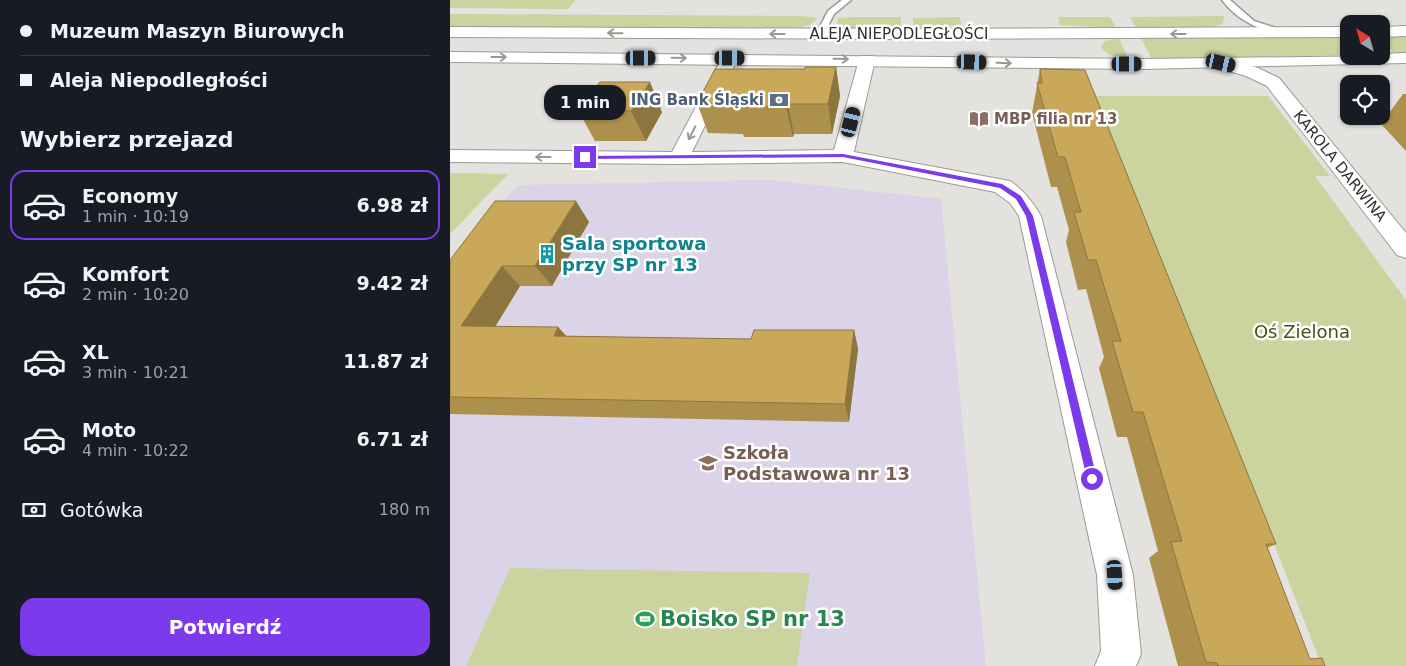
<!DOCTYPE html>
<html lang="pl">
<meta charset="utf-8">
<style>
:root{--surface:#171b24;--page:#20242c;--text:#f1f3f6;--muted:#9ea1a6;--line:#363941;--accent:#7c3aed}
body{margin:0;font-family:"DejaVu Sans",sans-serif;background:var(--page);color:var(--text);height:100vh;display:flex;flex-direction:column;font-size:19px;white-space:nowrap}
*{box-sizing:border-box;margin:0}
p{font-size:16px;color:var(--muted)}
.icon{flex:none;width:28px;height:28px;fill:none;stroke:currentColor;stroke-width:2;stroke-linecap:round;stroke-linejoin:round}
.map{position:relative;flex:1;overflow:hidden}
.panel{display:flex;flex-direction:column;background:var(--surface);width:450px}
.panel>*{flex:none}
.banner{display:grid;align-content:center;height:110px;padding:0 20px;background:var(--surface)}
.needle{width:32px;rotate:323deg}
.controls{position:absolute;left:890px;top:15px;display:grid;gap:10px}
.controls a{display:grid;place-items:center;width:50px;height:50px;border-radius:10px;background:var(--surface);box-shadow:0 1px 4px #0004;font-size:25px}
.end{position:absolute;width:22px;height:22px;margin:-11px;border:6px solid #7c3aed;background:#fff;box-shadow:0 0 0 2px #fff}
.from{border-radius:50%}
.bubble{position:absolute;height:35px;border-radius:15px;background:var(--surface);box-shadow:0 1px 4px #0004;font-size:16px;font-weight:700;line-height:35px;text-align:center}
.car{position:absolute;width:15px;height:30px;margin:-15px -8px;border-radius:6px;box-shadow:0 0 4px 1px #0007;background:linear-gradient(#222 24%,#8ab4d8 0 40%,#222 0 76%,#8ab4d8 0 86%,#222 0)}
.banner b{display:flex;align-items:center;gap:18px;height:48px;font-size:19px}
.banner b+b{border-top:1px solid var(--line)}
.banner i{width:12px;height:12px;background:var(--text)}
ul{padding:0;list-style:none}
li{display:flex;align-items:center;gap:15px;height:70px;margin:0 10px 8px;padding:0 10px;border:2px solid transparent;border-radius:15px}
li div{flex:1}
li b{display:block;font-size:19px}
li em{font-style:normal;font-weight:700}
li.on{border-color:var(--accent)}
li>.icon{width:45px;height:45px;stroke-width:1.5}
h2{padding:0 20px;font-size:22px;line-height:60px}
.pay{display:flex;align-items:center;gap:12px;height:55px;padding:0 20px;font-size:19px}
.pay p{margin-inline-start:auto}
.button{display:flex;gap:10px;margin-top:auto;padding:10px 20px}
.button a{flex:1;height:58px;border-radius:15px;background:var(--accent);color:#fff;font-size:20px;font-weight:700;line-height:58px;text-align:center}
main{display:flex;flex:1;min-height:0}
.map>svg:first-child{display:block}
</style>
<main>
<section class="panel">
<div class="banner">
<b><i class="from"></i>Muzeum Maszyn Biurowych</b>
<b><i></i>Aleja Niepodległości</b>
</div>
<h2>Wybierz przejazd</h2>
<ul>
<li class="on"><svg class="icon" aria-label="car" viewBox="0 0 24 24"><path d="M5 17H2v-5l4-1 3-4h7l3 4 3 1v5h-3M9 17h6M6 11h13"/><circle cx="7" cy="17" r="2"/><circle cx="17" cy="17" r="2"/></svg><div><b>Economy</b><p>1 min · 10:19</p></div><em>6.98 zł</em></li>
<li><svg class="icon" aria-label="car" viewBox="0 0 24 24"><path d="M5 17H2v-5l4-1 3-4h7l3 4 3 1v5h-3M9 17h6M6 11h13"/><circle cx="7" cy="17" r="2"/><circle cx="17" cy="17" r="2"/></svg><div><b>Komfort</b><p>2 min · 10:20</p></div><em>9.42 zł</em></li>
<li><svg class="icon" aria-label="car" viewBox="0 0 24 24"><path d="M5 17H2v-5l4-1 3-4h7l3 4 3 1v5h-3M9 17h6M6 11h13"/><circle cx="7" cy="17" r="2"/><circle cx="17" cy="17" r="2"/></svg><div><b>XL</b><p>3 min · 10:21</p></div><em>11.87 zł</em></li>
<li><svg class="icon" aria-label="car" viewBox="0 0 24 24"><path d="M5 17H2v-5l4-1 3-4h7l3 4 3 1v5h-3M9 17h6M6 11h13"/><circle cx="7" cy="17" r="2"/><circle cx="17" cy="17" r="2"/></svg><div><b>Moto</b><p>4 min · 10:22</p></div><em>6.71 zł</em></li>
</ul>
<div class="pay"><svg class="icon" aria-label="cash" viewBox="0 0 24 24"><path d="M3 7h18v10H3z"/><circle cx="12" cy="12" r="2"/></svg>Gotówka<p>180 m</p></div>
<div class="button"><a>Potwierdź</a></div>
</section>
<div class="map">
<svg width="956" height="666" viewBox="0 0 956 666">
<rect width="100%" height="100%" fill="#e3e2de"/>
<path fill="#dbd4e9" d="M320,180L491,199L536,666H0V260L68,185Z"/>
<path fill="#cbd39f" d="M0,0H126L118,9L0,8Z
M0,14L351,16L368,18L360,25L343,29L0,27Z
M775,16L772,24L758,28H686L680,17Z
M405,17H451L450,29H398L387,24L388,18Z
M510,17L511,25L463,29V18Z
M608,17H660L666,28L610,25Z
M956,36V55L944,53L931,41V37Z
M880,37L899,40V55L702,59L691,38Z
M669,38L678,59L658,54L651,47L655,41Z
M644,96H818L880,176H865L956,300V666H872L766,397Z
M0,173L58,174L0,234Z
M60,568L360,573L347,666H16Z"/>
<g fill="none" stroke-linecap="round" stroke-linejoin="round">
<g stroke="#9b9a97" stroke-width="3">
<path id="lane" d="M392,0H401L384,14L373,36H367L366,34L378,11Z
M772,0H780L804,21L838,32L834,35C808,29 789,22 772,0Z"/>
</g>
<g stroke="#9b9a97" stroke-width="2">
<path id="street" d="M280,53L286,54L288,58L242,152L384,150L409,60L411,56H423L425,60L404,152L560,181C574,191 582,201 591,216L683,575L691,654L686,666H645L651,651L647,575L569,216L560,203L545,192L393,162L229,164L0,162V150L222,152L272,58L274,54Z
M771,58L808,68L829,78L956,233V258L947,255L817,86L796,76L765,67L762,63L765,59Z"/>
</g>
<g stroke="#9b9a97" stroke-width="2">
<path id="secondary" d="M956,26V36L931,37V27Z
M0,27L455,29L899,27V37L455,39L0,37Z
M0,52L693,59L931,56V54L956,53V63L693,69L0,62Z"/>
</g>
<use href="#lane" fill="#fff" fill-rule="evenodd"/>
<use href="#street" fill="#fff" fill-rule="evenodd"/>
<use href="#secondary" fill="#fff" fill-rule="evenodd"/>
</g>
<path fill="#ae904d" d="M386,67L390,96L382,134H344L343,137H294L293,134L258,133L247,103L355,69Z
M590,69L826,544L817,548L860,659L875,666H728L699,558L708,551L677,437H667L649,368L654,357L636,289L628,290L616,242L619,230L607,187H601L582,113Z
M150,82L212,112L196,141H145L128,110Z
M953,94H956V151L931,124Z
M139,222L102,286H70L45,327H108L116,336L301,339L404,330L408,349L399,422L0,414V260Z"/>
<path fill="#8d763e" d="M386,67L390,96L382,134L378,104Z
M200,82L212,112L196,141L181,111Z
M338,104L344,134L343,137L336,107Z
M126,201L139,222L102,286L85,266Z
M52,266L70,286L33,346L11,326Z
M108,327L126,347L104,336Z
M404,330L408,349L399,422L395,404Z"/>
<path fill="#caa859" stroke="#8d763e" d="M355,67H386L378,104H338L336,107H285L286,103H247L265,69H355Z
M590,69L635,70L826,544H816L860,659L872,658L875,666H768L767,663L756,662L721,542L732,541L693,412H683L662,341H671L646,260H638L624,212H631L615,157H608L587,83H592Z
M150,82H200L181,111L128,110Z
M45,201H126L85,266H52L11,326L108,327L104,336L301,339L304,330H404L395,404L0,397V260Z"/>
<defs><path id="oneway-shaft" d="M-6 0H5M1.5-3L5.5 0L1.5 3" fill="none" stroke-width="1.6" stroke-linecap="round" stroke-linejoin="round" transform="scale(1.25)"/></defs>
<g stroke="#989897">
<use href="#oneway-shaft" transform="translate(165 33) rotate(-179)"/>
<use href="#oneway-shaft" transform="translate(327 34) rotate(180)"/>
<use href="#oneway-shaft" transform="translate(728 34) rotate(180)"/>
<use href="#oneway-shaft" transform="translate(49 57)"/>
<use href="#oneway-shaft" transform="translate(229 58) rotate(1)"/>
<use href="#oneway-shaft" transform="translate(391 59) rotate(1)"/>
<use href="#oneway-shaft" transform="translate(554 63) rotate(2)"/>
<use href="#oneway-shaft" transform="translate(242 133) rotate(117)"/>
<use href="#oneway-shaft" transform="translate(93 157) rotate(-180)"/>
</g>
<path fill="#7c3aed" d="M393,154L552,184L571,196L583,216L647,479L646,483L642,484L637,479L576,216L566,199L550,188L393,157L135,159L132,157L135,156Z"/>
<defs>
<g id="bank-bare" transform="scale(1.5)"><path d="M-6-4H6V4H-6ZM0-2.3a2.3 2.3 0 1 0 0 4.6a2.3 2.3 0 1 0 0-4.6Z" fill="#5c6f8a" stroke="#fff" stroke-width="2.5" paint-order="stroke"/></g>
<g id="library-bare" transform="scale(1.5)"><path d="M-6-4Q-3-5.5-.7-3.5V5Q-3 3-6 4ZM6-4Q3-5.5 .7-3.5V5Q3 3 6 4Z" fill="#8d6e63" stroke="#fff" stroke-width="2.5" paint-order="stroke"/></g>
<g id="building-bare" transform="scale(1.5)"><path d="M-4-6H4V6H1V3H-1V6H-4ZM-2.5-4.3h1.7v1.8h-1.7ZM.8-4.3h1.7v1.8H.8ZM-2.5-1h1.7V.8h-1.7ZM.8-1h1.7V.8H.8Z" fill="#0f9aa8" stroke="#fff" stroke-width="2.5" paint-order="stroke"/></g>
<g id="school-bare" transform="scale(1.5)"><path d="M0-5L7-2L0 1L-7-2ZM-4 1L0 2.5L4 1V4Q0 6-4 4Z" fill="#8d6e63" stroke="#fff" stroke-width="2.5" paint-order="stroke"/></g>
<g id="stadium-bare" transform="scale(1.5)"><path d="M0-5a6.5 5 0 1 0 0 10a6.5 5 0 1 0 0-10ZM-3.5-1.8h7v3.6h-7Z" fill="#2e9e5b" stroke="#fff" stroke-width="2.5" paint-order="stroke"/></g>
</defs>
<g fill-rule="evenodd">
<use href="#bank-bare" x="329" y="100"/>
<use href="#library-bare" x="529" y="119"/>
<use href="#building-bare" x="97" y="254"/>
<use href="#school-bare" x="258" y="463"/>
<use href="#stadium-bare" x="195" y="619"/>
</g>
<g text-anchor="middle" stroke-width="5" stroke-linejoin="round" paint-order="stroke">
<g font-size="15" fill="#31302f" stroke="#fff">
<text x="449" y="39">ALEJA NIEPODLEGŁOŚCI</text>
<text transform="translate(890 166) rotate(51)" y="5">KAROLA DARWINA</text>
</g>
<g font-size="15" font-weight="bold" fill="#4e5e75" stroke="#fff" text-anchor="end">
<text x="314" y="105">ING Bank Śląski</text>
</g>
<g font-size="15" font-weight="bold" fill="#785e54" stroke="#fff" text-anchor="start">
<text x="544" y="124">MBP filia nr 13</text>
</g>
<g font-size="18" font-weight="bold" fill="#0d838f" stroke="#fff" text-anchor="start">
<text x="112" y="250">Sala sportowa<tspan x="112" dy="21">przy SP nr 13</tspan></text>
</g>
<g font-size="18" fill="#494e10" stroke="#fff">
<text x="852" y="338">Oś Zielona</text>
</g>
<g font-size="18" font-weight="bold" fill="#785e54" stroke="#fff" text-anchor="start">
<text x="273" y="459">Szkoła<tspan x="273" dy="21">Podstawowa nr 13</tspan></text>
</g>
<g font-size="21" font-weight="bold" fill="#27864d" stroke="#fff" text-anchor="start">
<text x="210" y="626">Boisko SP nr 13</text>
</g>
</g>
</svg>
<div class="controls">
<a><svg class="needle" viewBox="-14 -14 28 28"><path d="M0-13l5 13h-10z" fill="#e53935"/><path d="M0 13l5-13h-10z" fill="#9ea1a6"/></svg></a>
<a><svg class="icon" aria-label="locate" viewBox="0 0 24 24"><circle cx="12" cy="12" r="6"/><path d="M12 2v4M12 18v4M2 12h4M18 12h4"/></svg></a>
</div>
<i class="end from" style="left:642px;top:479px"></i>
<i class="end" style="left:135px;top:157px"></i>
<div class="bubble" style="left:94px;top:85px;width:82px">1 min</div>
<i class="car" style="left:191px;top:58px;rotate:90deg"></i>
<i class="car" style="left:280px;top:58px;rotate:90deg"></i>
<i class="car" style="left:522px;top:62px;rotate:92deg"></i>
<i class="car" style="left:771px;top:63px;rotate:103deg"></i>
<i class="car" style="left:677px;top:64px;rotate:90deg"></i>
<i class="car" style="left:401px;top:122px;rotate:14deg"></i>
<i class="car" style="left:665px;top:575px;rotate:176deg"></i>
</div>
</main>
